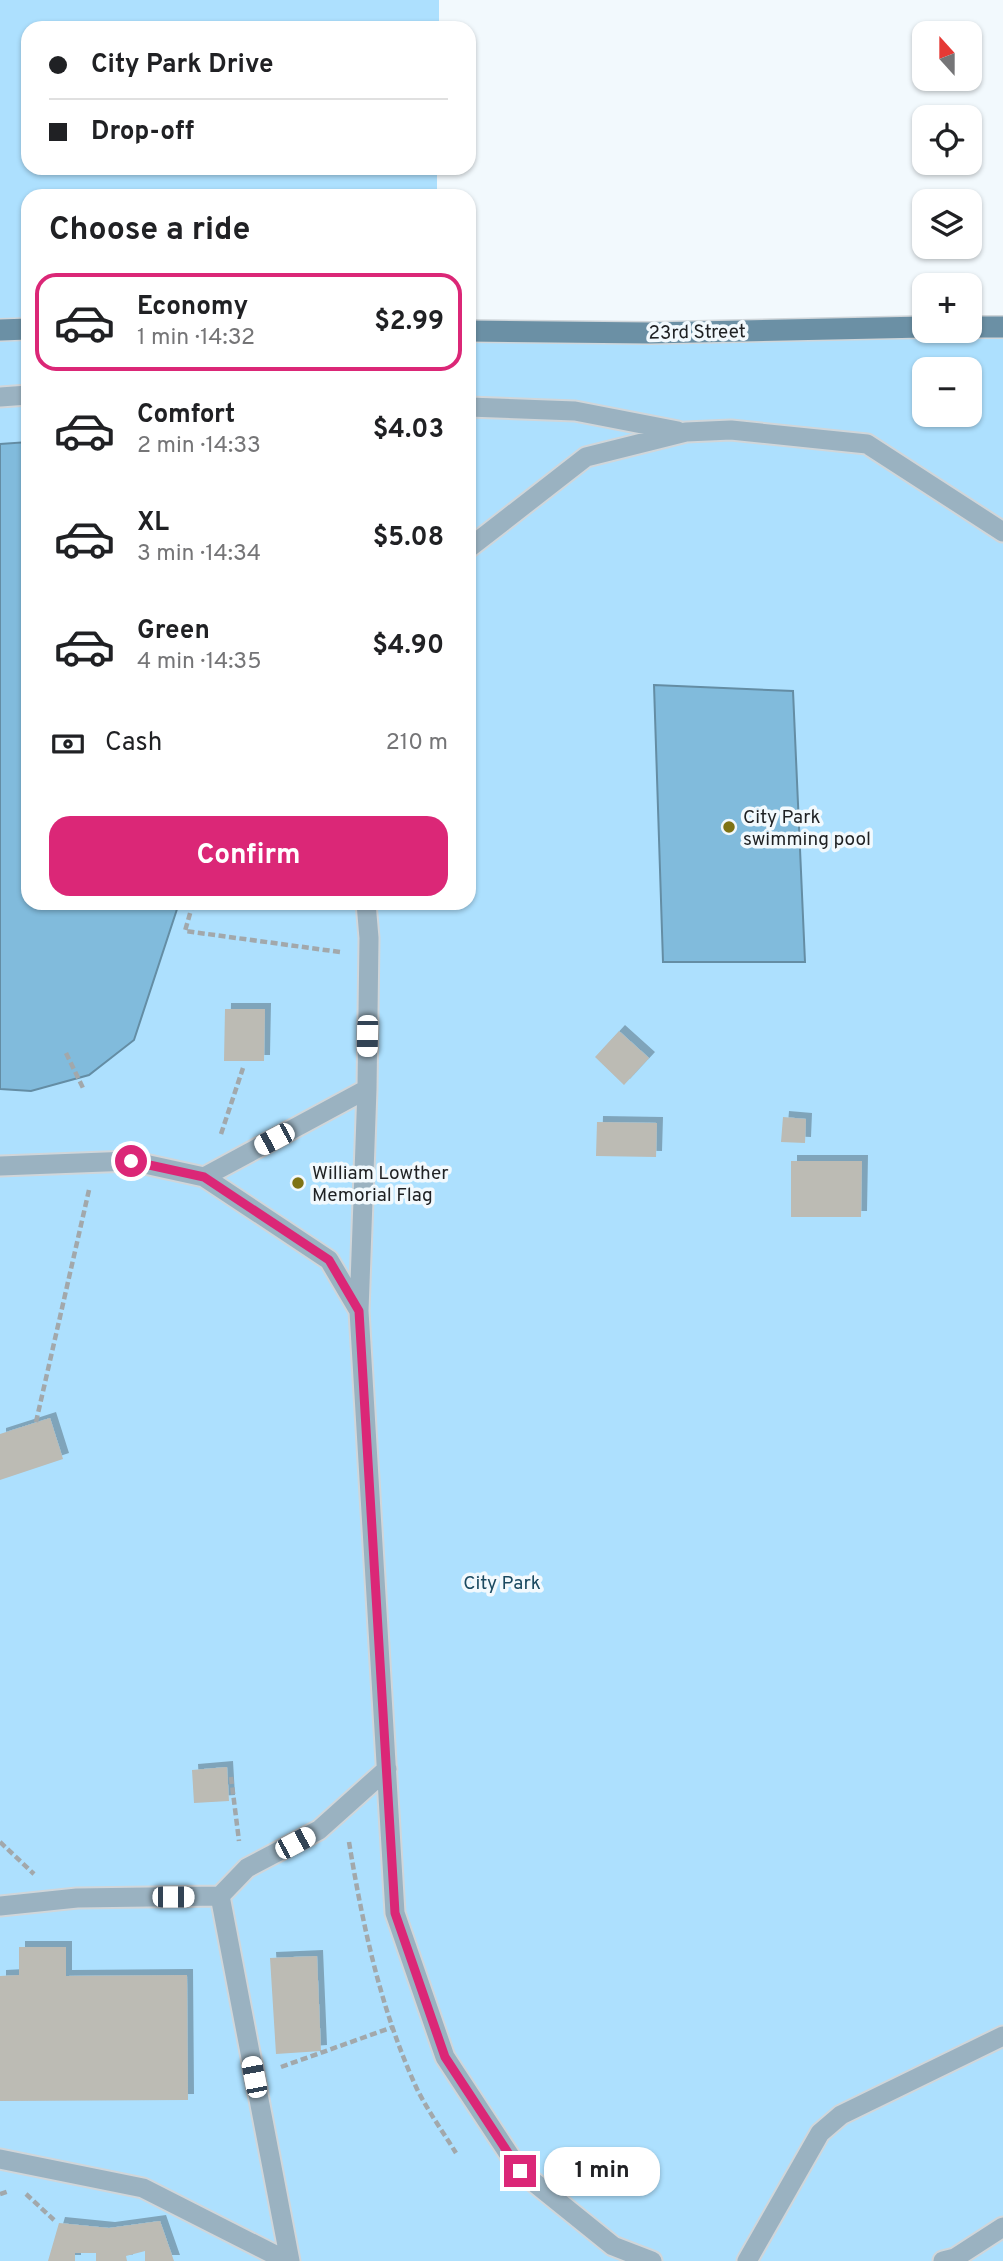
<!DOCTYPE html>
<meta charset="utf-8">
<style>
:root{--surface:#fff;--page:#f2f2f2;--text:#202124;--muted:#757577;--line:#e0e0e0;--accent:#db2777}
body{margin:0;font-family:Overpass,sans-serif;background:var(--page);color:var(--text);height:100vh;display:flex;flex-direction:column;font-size:26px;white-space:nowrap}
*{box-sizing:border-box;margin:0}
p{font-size:23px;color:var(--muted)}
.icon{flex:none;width:38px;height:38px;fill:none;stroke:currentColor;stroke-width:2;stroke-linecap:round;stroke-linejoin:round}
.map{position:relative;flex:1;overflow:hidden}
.details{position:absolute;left:21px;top:189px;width:455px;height:721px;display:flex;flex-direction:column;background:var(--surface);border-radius:21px;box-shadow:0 2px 5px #0004}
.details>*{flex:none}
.hud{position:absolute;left:21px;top:21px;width:455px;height:154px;border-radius:21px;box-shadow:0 2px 5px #0004;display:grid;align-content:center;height:154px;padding:0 28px;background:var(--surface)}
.needle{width:46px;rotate:339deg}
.tools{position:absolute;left:912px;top:21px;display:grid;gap:14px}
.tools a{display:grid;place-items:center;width:70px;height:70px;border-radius:14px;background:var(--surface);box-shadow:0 2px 5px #0004;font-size:35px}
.end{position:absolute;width:32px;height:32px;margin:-16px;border:9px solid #db2777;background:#fff;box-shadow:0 0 0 4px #fff}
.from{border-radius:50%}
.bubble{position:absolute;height:49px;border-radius:21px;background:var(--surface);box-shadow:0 2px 5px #0004;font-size:23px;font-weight:700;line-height:49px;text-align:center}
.car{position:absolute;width:21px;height:42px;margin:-21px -10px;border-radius:9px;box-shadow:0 0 5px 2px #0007;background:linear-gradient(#fff 24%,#345 0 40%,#fff 0 76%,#345 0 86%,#fff 0)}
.hud b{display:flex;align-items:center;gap:24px;height:66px;font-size:26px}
.hud b+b{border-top:2px solid var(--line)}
.hud i{width:18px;height:18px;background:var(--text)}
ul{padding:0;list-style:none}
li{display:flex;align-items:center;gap:21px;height:98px;margin:0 14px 10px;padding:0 14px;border:4px solid transparent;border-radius:21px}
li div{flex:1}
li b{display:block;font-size:26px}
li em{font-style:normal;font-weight:700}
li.active{border-color:var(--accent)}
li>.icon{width:63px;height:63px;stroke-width:1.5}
h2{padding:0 28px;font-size:32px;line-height:84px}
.pay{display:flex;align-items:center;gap:18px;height:77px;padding:0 28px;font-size:26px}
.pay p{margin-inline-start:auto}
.action{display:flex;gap:14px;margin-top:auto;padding:14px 28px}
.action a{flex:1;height:80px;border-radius:21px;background:var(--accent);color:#fff;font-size:28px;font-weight:700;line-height:80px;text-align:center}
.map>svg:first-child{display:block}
</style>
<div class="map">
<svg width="1003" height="2261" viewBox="0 0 1003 2261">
<defs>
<filter id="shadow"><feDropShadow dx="6" dy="-6" stdDeviation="0" flood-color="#0004"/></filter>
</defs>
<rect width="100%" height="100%" fill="#f2f9fd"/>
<path fill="#ade0fe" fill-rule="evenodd" d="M0,0H439V28H28V168H437V196H28V903H469V331H970L1003,328V2261H0ZM924,369H970V415H924Z"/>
<path fill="#81bbdc" stroke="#648da4" stroke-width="2" d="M28,442V903H179L134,1040L89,1075L31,1091L0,1089V444Z
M654,685L793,691L805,962H663Z"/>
<path fill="#bcbbb4" filter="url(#shadow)" d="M225,1009H265L264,1061H224Z
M619,1031L649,1058L624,1085L595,1057Z
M783,1117L806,1119L805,1143L781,1142Z
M597,1122L657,1123L656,1157L596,1156Z
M791,1161H862L861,1217H791Z
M50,1418L63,1459L0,1480V1434Z
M227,1767L229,1801L194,1803L192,1770Z
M19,1947H66V1976L187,1975L188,2100L0,2101V1976L19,1975Z
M317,1956L321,2051L276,2054L270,1958Z
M160,2221L174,2261H145V2251L126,2256L127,2261H96V2253H75V2261H48L59,2223L109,2228Z"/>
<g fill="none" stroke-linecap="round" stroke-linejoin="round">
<g stroke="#d0d6da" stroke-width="23">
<path id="lane" d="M0,397L28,395
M469,407L575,411L678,431
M469,548L586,457L686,432L731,430L867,444L1003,532
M366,903L369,938L367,1089L359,1311L395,1913L445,2057L520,2171L613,2246L652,2261
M0,1166L131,1161L204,1177L329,1260L359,1311
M204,1177L367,1089
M220,1896L290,2261
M0,1906L77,1898L220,1896L247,1868L319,1830L387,1769
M0,2159L143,2188L287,2261
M747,2261L820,2133L841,2115L1003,2036
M943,2261L955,2258L1003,2227"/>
</g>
<g stroke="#d0d6da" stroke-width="24">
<path id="secondary" d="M970,327H1003
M0,330L28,329
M469,331L650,333L924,327"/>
</g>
<path stroke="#a2a8ab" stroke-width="4.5" stroke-dasharray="7 3.5" stroke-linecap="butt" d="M193,903L185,931L340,952
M66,1053L83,1088
M221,1134L243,1068
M36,1422L89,1190
M231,1777L239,1841
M0,1842L34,1874
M349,1842C363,1927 381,2011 417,2089C428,2111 443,2132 456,2153
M281,2067L393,2027
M0,2194L9,2191
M26,2194L54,2220"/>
<use href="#lane" stroke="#9ab2c1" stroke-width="19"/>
<use href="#secondary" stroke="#6b90a5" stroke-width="21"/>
</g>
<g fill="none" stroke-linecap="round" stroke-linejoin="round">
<path stroke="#db2777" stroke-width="9" d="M131,1161L204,1177L225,1191L329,1260L359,1311L395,1913L445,2057L520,2171"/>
</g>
<g fill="#7f7314" stroke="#f2f9fd" stroke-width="2.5">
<circle cx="729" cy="827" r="7"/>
<circle cx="298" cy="1183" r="7"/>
</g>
<g text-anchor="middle" stroke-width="7" stroke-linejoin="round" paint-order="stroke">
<g font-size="19" fill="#1f2123" stroke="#f2f9fd">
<text transform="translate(697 331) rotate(-1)" y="7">23rd Street</text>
</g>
<g font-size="19" fill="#1f2123" stroke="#f2f9fd" text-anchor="start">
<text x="743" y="823">City Park<tspan x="743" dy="22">swimming pool</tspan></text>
<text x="312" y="1179">William Lowther<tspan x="312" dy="22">Memorial Flag</tspan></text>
</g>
<g font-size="19" fill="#1a4960" stroke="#f2f9fd">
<text x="502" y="1589">City Park</text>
</g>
</g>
</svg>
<div class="tools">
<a><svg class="needle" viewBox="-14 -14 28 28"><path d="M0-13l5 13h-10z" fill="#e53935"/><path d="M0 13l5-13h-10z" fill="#757577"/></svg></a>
<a><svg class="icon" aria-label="locate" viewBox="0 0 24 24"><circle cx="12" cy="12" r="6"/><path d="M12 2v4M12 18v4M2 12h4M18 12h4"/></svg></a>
<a><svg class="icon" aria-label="layers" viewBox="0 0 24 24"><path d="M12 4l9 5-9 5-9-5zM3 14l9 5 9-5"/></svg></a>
<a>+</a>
<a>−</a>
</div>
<i class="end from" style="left:131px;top:1161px"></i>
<i class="end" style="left:520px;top:2171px"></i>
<div class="bubble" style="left:544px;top:2147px;width:116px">1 min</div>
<i class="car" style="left:367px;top:1036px;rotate:181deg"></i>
<i class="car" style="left:274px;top:1139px;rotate:242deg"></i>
<i class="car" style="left:295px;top:1843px;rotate:62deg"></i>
<i class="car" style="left:173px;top:1897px;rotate:90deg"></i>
<i class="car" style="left:254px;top:2077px;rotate:349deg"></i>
<div class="hud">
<b><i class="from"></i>City Park Drive</b>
<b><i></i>Drop-off</b>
</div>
<section class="details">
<h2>Choose a ride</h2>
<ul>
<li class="active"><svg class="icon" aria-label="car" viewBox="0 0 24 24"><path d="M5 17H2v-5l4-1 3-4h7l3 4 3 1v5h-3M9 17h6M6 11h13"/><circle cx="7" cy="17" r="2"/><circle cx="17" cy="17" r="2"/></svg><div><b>Economy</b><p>1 min · 14:32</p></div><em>$2.99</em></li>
<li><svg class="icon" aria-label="car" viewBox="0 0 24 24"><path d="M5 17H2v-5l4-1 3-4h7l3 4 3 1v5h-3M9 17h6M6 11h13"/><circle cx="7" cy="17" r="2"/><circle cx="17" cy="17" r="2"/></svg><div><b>Comfort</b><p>2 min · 14:33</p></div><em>$4.03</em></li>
<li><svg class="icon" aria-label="car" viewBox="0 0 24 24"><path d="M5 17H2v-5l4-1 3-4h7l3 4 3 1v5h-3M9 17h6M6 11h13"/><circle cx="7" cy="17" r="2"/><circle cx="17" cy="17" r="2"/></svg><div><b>XL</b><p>3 min · 14:34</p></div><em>$5.08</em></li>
<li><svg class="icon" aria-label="car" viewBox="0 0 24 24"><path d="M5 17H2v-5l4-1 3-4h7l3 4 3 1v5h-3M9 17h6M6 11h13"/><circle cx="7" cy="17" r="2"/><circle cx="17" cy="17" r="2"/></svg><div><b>Green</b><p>4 min · 14:35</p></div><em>$4.90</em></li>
</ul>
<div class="pay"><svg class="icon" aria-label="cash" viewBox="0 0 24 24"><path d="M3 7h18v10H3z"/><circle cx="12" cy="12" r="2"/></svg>Cash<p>210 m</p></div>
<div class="action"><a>Confirm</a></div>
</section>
</div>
